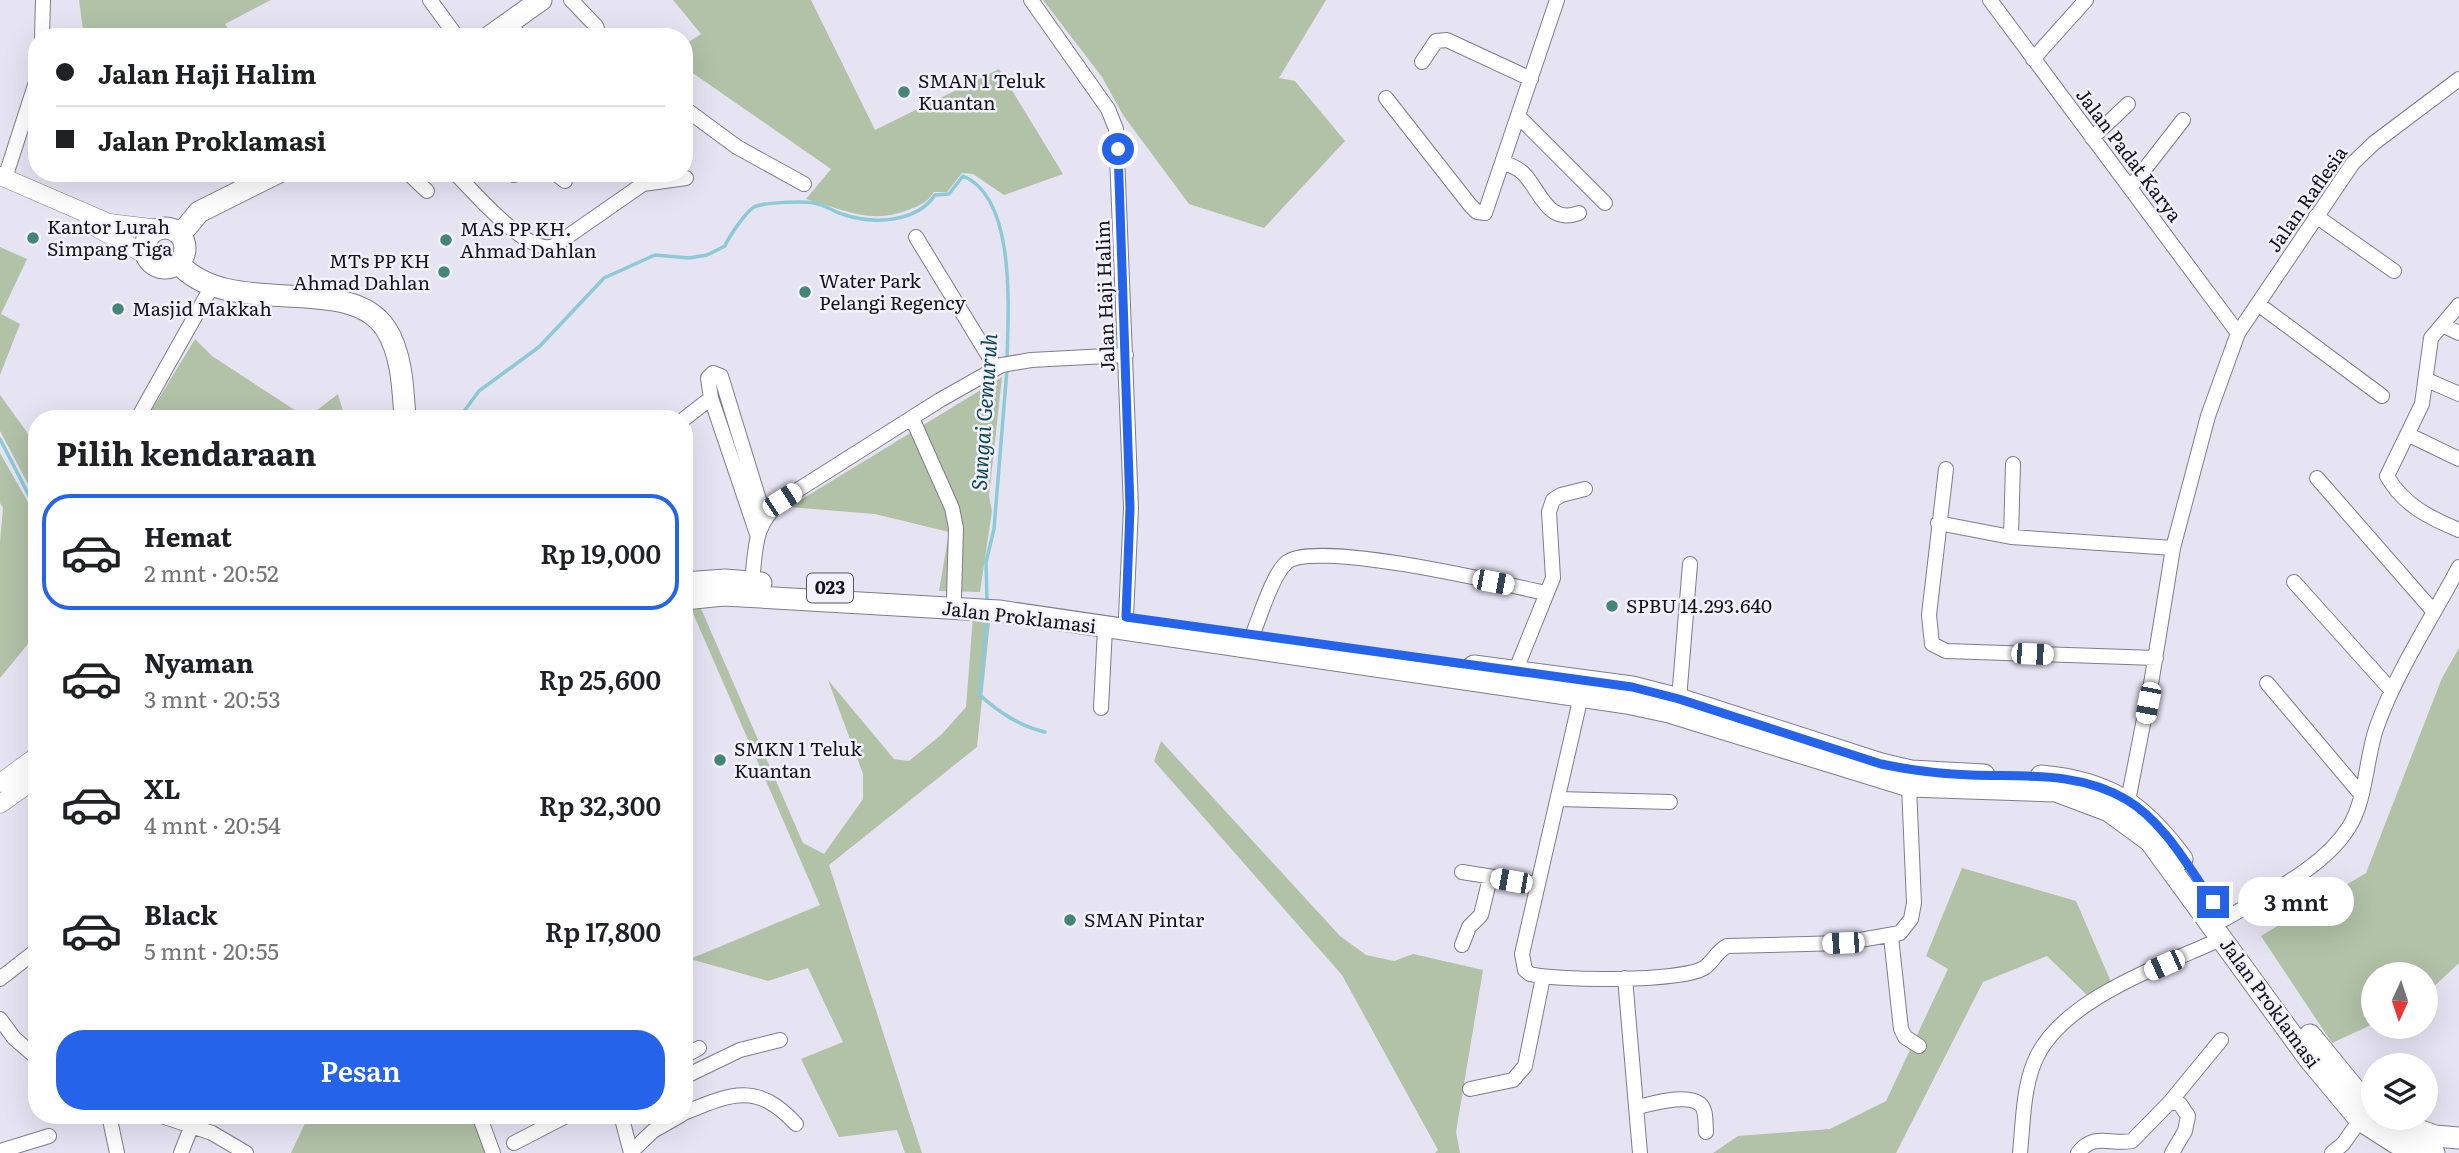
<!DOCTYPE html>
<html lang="id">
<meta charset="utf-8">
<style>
:root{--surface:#fff;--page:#f2f2f2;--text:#202124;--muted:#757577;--line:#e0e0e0;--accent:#2563eb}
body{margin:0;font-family:Literata,serif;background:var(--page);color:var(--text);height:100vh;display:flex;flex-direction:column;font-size:26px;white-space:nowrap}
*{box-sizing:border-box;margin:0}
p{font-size:23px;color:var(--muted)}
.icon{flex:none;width:38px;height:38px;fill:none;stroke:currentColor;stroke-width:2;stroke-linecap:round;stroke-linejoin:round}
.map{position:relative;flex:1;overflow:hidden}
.drawer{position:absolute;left:28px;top:410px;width:665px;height:714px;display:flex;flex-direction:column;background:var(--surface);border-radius:28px;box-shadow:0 7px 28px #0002}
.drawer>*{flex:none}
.guide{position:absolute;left:28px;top:28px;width:665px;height:154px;border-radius:28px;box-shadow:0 7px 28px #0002;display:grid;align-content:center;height:154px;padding:0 28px;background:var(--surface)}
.needle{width:46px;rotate:183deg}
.tools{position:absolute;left:2361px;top:962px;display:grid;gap:14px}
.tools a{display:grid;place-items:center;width:77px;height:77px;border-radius:50%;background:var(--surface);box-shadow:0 7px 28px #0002;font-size:35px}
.end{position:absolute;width:32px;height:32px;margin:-16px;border:9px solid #2563eb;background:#fff;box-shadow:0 0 0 4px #fff}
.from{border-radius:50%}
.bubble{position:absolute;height:49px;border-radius:24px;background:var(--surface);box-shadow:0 7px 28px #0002;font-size:23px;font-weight:600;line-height:49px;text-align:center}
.car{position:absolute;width:21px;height:42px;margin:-21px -10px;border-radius:9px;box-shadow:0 0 5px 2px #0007;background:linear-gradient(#fff 24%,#345 0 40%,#fff 0 76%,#345 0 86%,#fff 0)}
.guide b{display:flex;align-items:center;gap:24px;height:66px;font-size:26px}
.guide b+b{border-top:2px solid var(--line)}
.guide i{width:18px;height:18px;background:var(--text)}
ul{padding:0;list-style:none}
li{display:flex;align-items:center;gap:21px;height:116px;margin:0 14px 10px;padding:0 14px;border:4px solid transparent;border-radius:28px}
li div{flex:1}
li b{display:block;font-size:26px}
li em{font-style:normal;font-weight:600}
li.current{border-color:var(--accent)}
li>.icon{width:63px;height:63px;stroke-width:1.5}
h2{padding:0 28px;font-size:32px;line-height:84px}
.primary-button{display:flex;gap:14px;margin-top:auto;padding:14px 28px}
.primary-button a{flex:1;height:80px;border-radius:28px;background:var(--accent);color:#fff;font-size:28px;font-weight:600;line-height:80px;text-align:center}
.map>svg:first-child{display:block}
</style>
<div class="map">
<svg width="2459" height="1153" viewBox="0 0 2459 1153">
<rect width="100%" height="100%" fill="#e6e3f3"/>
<path fill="#b1c2a7" d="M79,0H271L225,24L234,37H84Z
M673,0H811L875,130L999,69L1063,174L1004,195L973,174L962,173L947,192H934C927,203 920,205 908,210C870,225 843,209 806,199L831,169L684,67V45L701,34Z
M1043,0H1326L1279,78L1295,81L1345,141L1264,228L1189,204L1123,115L1102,77Z
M0,247L27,259L1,314L20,324L0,375Z
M195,339L212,356L307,418L338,394L345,418H147Z
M1002,377L989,496L992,511L980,592L939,591L949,532L875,514L789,507Z
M0,395L37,446V501L0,431Z
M0,453L37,518V633L0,678V542L3,508L0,503Z
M699,604L803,843L824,854L863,799V774L828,680L894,759L909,761L941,735L966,707L973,616L990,622L977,747L829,865L922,1153H905L897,1130L839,1137L801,1059L843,1042L808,968L768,981L690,959L820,905L692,611Z
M2459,648V963L2426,994V975H2373V1024L2332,1043L2261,936L2366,873L2442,678Z
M1161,741L1340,936L1366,955L1394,961L1413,954L1483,970L1456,1132L1460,1153H1435L1438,1150L1342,975L1154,761Z
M1962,868L2076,901L2115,991L2087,995L2047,956L1983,982L1896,1153H1713L1738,1136L1830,1129L1886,1101L1948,969L1926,956Z
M309,1115H477L489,1153H291Z"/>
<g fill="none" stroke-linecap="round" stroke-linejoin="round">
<path stroke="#8ccad7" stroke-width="3.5" d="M459,418L479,391L539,347L604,278L655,255L689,258L707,255L725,246C729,236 746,212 754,207C764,202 804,201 814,203C825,205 834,212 845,215C874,224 916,223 935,195L949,194L963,176C1017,198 1008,312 1007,361
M0,439L37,511
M987,601L986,562L994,529L1007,369
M987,616L980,695C997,711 1021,727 1045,732"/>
<g stroke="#7f7c8b" stroke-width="16">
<path id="minor" d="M430,0L457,37
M571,0L596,26L600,37
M1031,0L1108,109L1116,129L1131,508L1126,617
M1990,0L2238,333
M507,24L522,37
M42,37L43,0
M2033,59L2086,0
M1422,62L1436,41L1447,40L1531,79
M1386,98L1470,205L1477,212L1485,213L1557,0
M684,108L737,147L804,184
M1519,117L1605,203
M2092,138L2128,104
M1503,162C1510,165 1518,168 1523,173C1541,191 1547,225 1579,213
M408,173L427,191
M455,173C474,192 528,256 554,246L643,184L686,178
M511,173L514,175
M555,173L565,181
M5,178L37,79
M2130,188L2183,120
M2316,216L2394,271
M916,237L996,368
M2258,304L2382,396
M2459,305L2431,338L2422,404L2387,476C2403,505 2430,518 2459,530
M2442,325L2459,333
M2427,380L2459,394
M138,418L212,286
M912,418L952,508L956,528L954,597
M684,419L711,398
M2409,435L2459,459
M1946,469L1929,615L1932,644L1946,651L2156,658
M2317,478L2434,612
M1938,523L2011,537L2173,548
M757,534L711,398L708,378L713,373L721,376L764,516
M2011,537L2013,464
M2294,582L2391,690
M752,583C756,546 753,526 782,500L940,400L1002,365L1031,360L1126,355
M1252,636C1260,617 1272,576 1286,563C1311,538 1505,584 1545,593
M1515,672L1553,578L1549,512L1553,500L1561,495L1585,489
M2267,683L2360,793
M1581,696L1522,954L1525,970L1530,974C1559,981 1680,982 1704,968C1713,962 1717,951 1727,946L1843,943L1900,933L1911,919L1914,903L1909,786
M1679,699L1690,564
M1101,708L1105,628
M1558,799L1670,802
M2128,801L2152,678L2173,548L2208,416L2238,333L2353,163L2374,143L2459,79
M1462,872L1538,884
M2225,919C2266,894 2323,869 2349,827C2366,800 2366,759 2376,729C2396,672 2431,620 2459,567
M1891,937L1901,1029L1905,1037L1919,1046
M1462,945L1469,927L1481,915L1490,878
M1625,978L1640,1153
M0,979L37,950
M0,1019L14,1038L37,1058
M684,1056L699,1048
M684,1077L740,1050L780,1040
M1470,1089L1513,1080L1525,1066L1543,977
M2170,1102L2221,1040
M1637,1107C1652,1104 1686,1093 1700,1104C1707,1110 1705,1123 1706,1132
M684,1113C732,1093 757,1082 796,1124
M109,1115L117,1153
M159,1115L212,1133L246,1153
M479,1115L493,1153
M621,1115L631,1153
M514,1143L568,1115
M0,1151L49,1136
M631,1152L653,1131L681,1115
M181,1153L192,1125
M2020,1153C2023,1124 2023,1090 2034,1063C2059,999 2165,965 2223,938
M2078,1153C2094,1132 2110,1145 2132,1141L2170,1102L2180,1104L2188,1116L2185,1131L2172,1153
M2332,1153L2343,1144L2360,1120"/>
</g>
<g stroke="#7f7c8b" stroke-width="19">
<path id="major" d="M0,176L109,223L159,229
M88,223L146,255
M0,783L37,756
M0,804L37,778"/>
</g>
<g stroke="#7f7c8b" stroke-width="23">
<path id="highway" d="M489,37L541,0
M145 248a20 20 0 1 1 40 0a20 20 0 1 1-40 0Z
M180,235L199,212L277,173
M178,263C230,321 349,271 386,329C402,354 403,389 405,418
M684,583L725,580L761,583
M684,599L724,595L999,611L1627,703L1669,712L1909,786L2056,791L2109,811L2150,841L2310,1060L2360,1120L2396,1143L2434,1153
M1474,666L1632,687L1679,699L1881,764L1911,771L1984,775
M2041,776C2109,782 2142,805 2182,859
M2310,1035L2373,1112
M2384,1118L2435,1136L2459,1138"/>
</g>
<use href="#minor" stroke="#fff" stroke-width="14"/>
<use href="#major" stroke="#fff" stroke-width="18"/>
<use href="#highway" stroke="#fff" stroke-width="21"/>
</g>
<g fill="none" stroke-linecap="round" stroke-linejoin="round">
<path stroke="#2563eb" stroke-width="9" d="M1118,149L1130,508L1126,617L1632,687L1679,699L1881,764C1910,770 1940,774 1971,775C2024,777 2079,771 2127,800C2164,822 2189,868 2213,902"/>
</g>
<g fill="#438577" stroke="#f3f1fe" stroke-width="2.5">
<circle cx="904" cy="92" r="7"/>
<circle cx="33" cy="238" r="7"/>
<circle cx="446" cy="240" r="7"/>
<circle cx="444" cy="272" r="7"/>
<circle cx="805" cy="292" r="7"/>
<circle cx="118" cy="309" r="7"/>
<circle cx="1612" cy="606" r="7"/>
<circle cx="720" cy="760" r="7"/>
<circle cx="1070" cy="920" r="7"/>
</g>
<g text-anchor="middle" stroke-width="5" stroke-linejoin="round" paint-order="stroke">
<rect fill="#f3f1fe" stroke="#57565d" stroke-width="2" x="807" y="573.5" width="46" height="29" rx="5"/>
<g font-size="18" font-weight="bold" fill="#141318">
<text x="830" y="594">023</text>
</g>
<g font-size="19" fill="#141318" stroke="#f3f1fe" text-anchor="start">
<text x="918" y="88">SMAN 1 Teluk<tspan x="918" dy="22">Kuantan</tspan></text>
<text x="47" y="234">Kantor Lurah<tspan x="47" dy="22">Simpang Tiga</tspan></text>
<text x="460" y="236">MAS PP KH.<tspan x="460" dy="22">Ahmad Dahlan</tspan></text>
<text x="430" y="268" text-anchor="end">MTs PP KH<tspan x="430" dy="22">Ahmad Dahlan</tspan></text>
<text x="819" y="288">Water Park<tspan x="819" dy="22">Pelangi Regency</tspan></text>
<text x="132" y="316">Masjid Makkah</text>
<text x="1626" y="613">SPBU 14.293.640</text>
<text x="734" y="756">SMKN 1 Teluk<tspan x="734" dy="22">Kuantan</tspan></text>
<text x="1084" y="927">SMAN Pintar</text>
</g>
<g font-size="19" fill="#141318" stroke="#f3f1fe">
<text transform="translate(2129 155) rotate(53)" y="7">Jalan Padat Karya</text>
<text transform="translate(2307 199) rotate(-55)" y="7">Jalan Raflesia</text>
<text transform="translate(1105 296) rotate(-92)" y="7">Jalan Haji Halim</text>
<text transform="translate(1019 617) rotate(7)" y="7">Jalan Proklamasi</text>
<text transform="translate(2270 1003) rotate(54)" y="7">Jalan Proklamasi</text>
</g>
<g font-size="21" font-style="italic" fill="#0f4751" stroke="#f3f1fe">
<text transform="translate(985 412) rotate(-86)" y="7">Sungai Gemuruh</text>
</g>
</g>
</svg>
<div class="tools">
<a><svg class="needle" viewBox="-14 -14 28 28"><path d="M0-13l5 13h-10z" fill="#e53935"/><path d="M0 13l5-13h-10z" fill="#757577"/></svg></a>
<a><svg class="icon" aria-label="layers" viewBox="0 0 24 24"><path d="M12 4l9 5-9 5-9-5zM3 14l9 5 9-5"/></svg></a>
</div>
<i class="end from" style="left:1118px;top:149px"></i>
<i class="end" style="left:2213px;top:902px"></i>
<div class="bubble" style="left:2238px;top:877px;width:116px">3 mnt</div>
<i class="car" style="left:782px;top:500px;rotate:57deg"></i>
<i class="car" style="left:1493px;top:582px;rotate:101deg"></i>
<i class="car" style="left:2032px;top:654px;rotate:92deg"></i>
<i class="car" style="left:2148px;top:703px;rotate:191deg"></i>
<i class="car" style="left:1511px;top:881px;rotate:280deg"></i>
<i class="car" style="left:1843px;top:943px;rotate:268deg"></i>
<i class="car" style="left:2164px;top:965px;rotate:246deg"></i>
<div class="guide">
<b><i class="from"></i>Jalan Haji Halim</b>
<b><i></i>Jalan Proklamasi</b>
</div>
<section class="drawer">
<h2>Pilih kendaraan</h2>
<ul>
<li class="current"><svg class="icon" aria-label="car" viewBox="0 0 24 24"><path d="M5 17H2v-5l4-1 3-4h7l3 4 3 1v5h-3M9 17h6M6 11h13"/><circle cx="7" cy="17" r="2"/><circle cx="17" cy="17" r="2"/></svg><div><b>Hemat</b><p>2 mnt · 20:52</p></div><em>Rp 19,000</em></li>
<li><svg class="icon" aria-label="car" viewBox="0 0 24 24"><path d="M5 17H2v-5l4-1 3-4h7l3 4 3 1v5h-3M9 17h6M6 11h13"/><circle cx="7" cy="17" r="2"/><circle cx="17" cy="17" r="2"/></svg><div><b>Nyaman</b><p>3 mnt · 20:53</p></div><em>Rp 25,600</em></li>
<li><svg class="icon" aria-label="car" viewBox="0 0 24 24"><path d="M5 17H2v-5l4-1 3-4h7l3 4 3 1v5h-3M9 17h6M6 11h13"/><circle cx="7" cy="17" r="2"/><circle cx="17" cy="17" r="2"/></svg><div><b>XL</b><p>4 mnt · 20:54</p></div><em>Rp 32,300</em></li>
<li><svg class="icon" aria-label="car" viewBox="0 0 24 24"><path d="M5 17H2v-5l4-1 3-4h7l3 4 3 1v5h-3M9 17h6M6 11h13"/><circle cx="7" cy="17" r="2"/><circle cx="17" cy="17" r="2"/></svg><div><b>Black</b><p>5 mnt · 20:55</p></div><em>Rp 17,800</em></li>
</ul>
<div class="primary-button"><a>Pesan</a></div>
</section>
</div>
